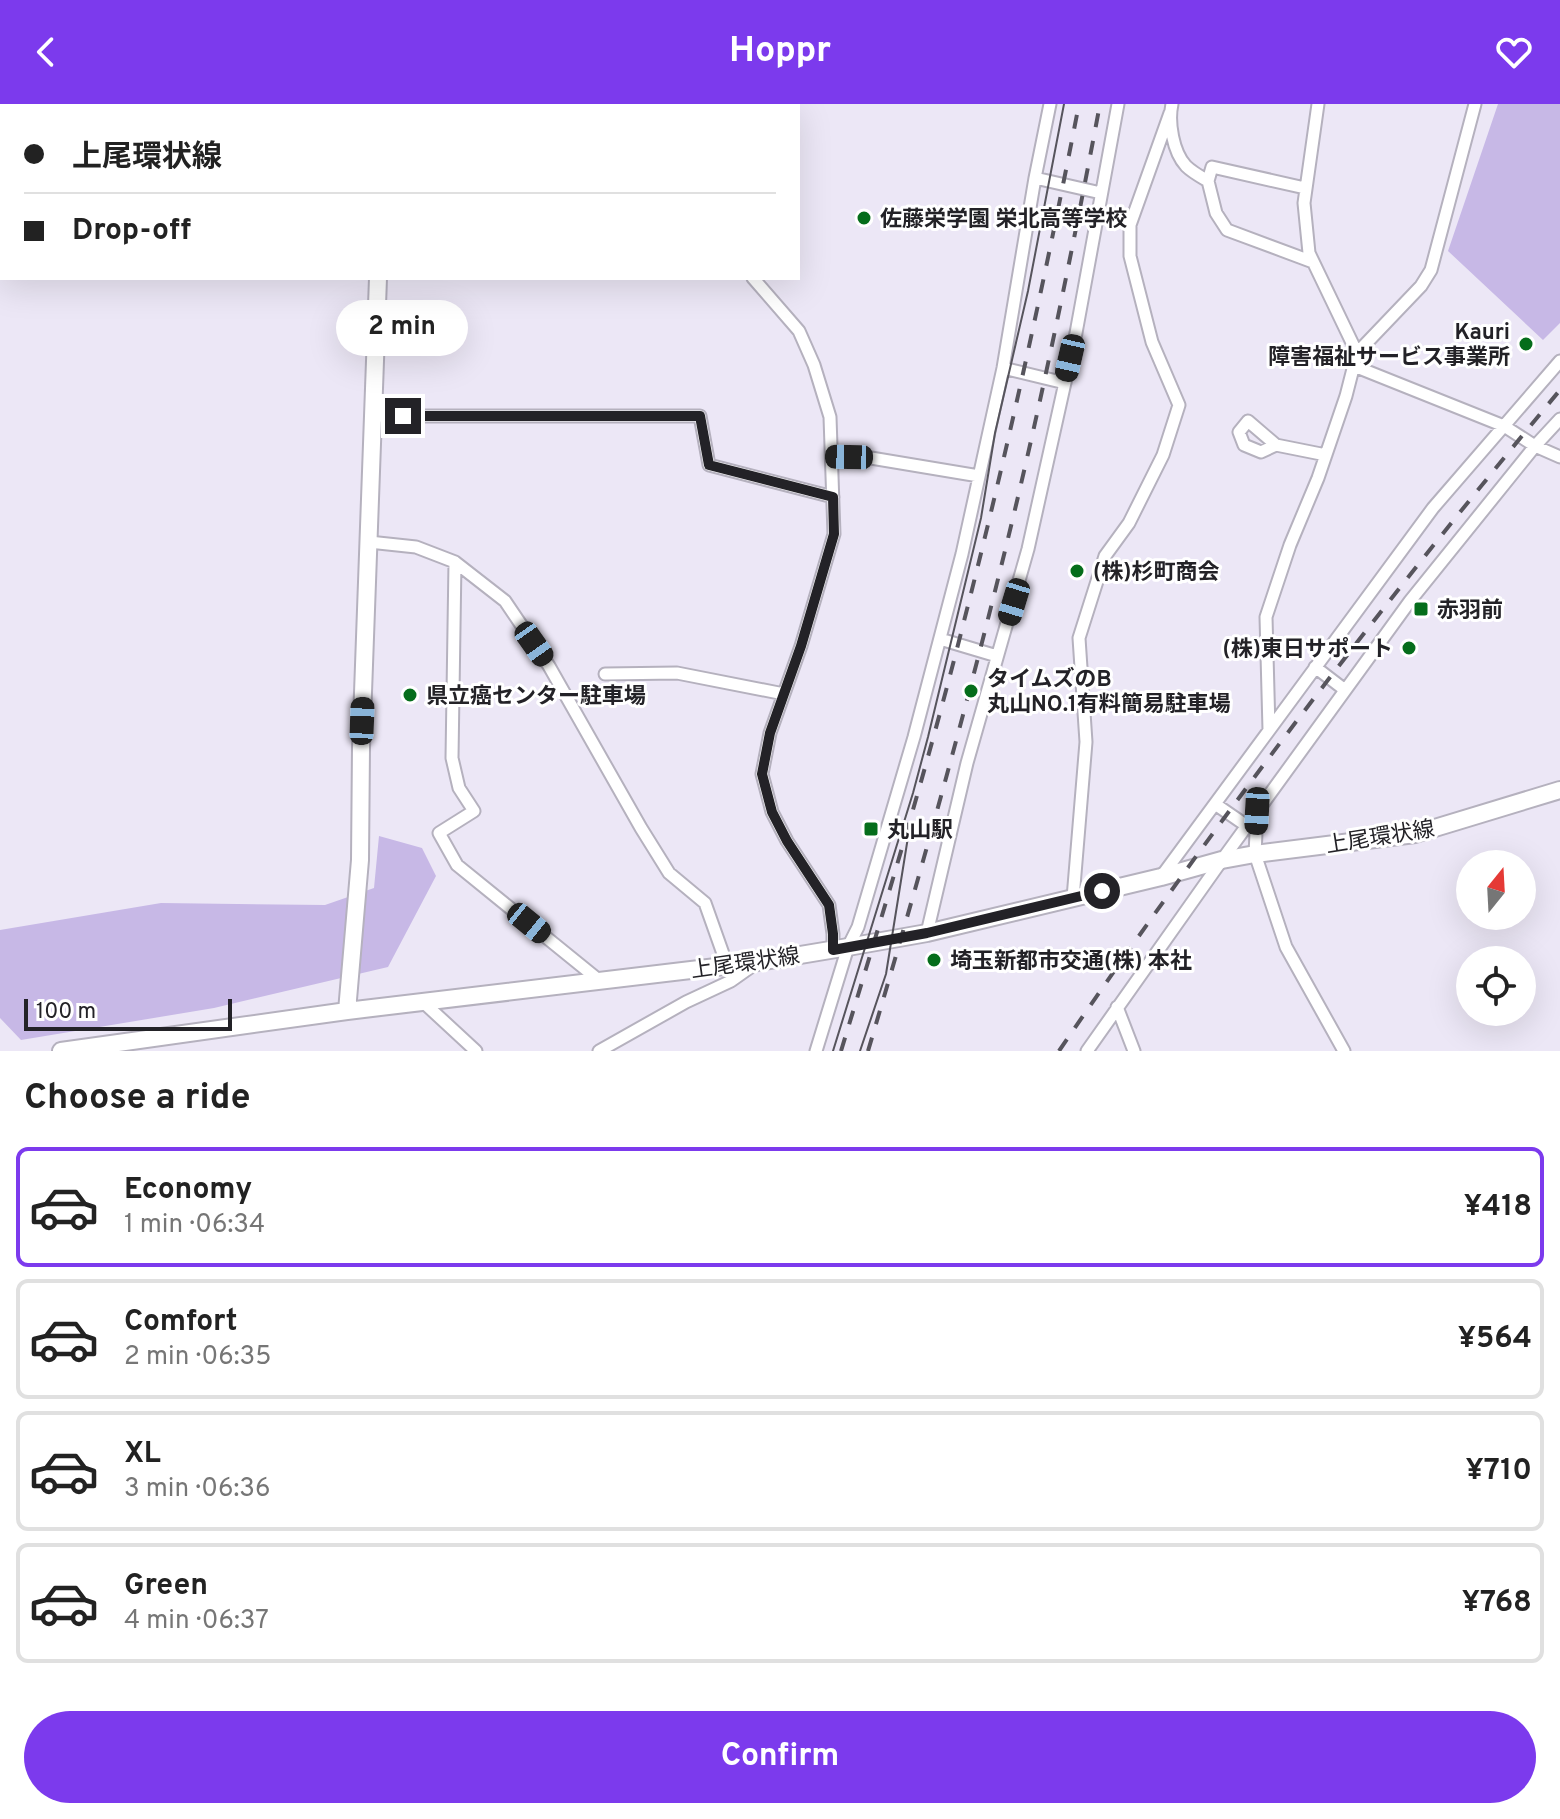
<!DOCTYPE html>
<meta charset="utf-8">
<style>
:root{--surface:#fff;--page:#f6f6f6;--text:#222;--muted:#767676;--line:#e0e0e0;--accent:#7c3aed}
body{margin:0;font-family:Overpass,"Noto Sans JP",sans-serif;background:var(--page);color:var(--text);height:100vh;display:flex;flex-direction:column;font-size:30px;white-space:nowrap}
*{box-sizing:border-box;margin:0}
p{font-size:26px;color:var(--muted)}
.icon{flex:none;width:44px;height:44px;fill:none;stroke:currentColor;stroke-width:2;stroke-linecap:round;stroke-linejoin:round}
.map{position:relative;height:947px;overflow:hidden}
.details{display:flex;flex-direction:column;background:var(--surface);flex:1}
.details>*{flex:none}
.guide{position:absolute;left:0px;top:0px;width:800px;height:176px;box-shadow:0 8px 32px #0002;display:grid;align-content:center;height:176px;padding:0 24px;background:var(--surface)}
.needle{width:52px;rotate:18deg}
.buttons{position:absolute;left:1456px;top:746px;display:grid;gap:16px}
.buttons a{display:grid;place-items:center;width:80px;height:80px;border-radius:50%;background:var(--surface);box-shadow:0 8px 32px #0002;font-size:40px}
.scale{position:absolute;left:24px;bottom:20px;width:208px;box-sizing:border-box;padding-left:8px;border:4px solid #232227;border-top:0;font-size:22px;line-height:28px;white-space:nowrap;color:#232227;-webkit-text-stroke:6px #fff;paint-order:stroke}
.end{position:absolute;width:36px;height:36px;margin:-18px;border:10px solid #232227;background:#fff;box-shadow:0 0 0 4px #fff}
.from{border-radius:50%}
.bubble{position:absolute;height:56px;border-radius:28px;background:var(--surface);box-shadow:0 8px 32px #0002;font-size:26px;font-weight:700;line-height:56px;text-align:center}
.car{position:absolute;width:24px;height:48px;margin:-24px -12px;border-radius:10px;box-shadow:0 0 6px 2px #0007;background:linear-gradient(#222 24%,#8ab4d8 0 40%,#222 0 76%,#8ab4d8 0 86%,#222 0)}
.guide b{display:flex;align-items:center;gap:28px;height:76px;font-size:30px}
.guide b+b{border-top:2px solid var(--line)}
.guide i{width:20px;height:20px;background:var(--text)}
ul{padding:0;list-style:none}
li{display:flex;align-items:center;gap:24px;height:120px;margin:0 16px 12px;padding:0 8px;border:4px solid var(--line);border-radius:12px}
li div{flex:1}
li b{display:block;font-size:30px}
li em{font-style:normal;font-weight:700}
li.selected{border-color:var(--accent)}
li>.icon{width:72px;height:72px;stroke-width:1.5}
h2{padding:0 24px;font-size:36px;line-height:96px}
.primary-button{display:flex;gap:16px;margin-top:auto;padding:16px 24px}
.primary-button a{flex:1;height:92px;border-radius:48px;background:var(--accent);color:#fff;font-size:32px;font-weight:700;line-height:92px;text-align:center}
header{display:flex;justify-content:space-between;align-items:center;height:104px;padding:0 24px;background:var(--accent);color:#fff;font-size:36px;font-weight:700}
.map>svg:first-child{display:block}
</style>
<header><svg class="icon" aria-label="back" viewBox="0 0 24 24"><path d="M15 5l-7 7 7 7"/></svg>Hoppr<svg class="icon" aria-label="heart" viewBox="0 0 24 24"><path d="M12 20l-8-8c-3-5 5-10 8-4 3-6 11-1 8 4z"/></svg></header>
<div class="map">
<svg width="1560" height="947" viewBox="0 0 1560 947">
<rect width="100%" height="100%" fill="#ece7f6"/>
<path fill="#c7b8e6" d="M1498,0H1560V219L1543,236L1448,147Z
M379,732L422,744L436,772L388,863L214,904L21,936L0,914V826L161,799L325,801L374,784Z"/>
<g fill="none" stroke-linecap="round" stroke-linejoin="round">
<g stroke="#b5b1be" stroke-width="15">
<path id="street" d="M635,0L636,2
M1172,0C1168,18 1173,48 1186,62C1192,68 1201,73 1208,77
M1318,0L1304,99L1309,149L1357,249
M405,2V0
M1035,74L1101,89
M1305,84L1212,63L1208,77L1216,109L1227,126L1313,158
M753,174L799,227L814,261L830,313L834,430L801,542L770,629L762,670L772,708L787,737L829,801L833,830V846
M1354,262L1504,322L1535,342L1560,353
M1003,264L1065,279
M373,312H700L709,361L833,393
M1276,341L1248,317L1239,328L1244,341L1261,348L1276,341L1326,351
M832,353H865L979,372
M369,438L416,443L455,458L505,497L549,562L641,724L669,769L705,799L727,861
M455,458L452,654L459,684L474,707L439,729L457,761L600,877
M940,535L997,552
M1315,563L1345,586
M605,570L677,569L784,590
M1269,626L1266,513L1290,441L1318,374L1346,292L1357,249L1421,182L1431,166L1475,0
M1215,700L1247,722
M1257,708L1255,750L1286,843L1344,947
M1161,773L1433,404L1560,257
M1073,794L1086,638L1079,534L1105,452L1129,419L1163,351L1179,301L1152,238L1130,152V121L1170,9
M927,829L967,659L1028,445L1076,229L1118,0
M423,898L476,947
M1117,903L1134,947
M599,947L686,898L731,877L755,860
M816,947L848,843L858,823L914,633L962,450L1003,264L1035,74L1050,0
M1087,947L1222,756L1410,497L1535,342L1560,315"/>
</g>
<g stroke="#b5b1be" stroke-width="20">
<path id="secondary" d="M349,0L350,2
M347,907L360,756L361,644L378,174
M61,947L347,907L758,858L848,843L927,829L1161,773L1222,756L1255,750L1415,730L1560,686"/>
</g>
<use href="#street" stroke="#fff" stroke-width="11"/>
<use href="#secondary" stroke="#fff" stroke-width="16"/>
<path stroke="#56545c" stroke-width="2" d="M833,947L913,689L928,633L981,414L995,329L1028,187L1064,0
M860,947L886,870L908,733"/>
<path stroke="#56545c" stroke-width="4" stroke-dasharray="14 14" stroke-linecap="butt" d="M841,947C884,806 927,664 963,521C1007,349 1045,175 1079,0
M868,947C922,765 973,582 1017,397C1048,266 1075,133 1100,0
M1059,947C1215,718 1383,499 1560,286"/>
</g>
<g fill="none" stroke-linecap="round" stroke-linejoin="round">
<path stroke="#232227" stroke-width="10" d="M403,312H700L709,361L833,393L834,430L801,542L770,629L762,670L772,708L787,737L829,801L833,830V846L927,829L1102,787"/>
</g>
<g fill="#056d1b" stroke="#fff" stroke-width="3">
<circle cx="864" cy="114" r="8"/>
<circle cx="1526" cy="240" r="8"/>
<circle cx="1077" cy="467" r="8"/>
<rect x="1413" y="497" width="16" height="16" rx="4"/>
<circle cx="1409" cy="544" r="8"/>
<circle cx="971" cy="587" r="8"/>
<circle cx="410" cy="591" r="8"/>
<rect x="863" y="717" width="16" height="16" rx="4"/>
<circle cx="934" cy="856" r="8"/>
</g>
<g text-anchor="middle" stroke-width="6" stroke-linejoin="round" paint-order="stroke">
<g font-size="22" font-weight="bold" fill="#232227" stroke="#fff" text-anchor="start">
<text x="880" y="122">佐藤栄学園 栄北高等学校</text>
<text x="1510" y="235" text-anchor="end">Kauri<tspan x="1510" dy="25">障害福祉サービス事業所</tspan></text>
<text x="1093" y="475">(株)杉町商会</text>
<text x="1437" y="513">赤羽前</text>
<text x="1393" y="552" text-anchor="end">(株)東日サポート</text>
<text x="987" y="582">タイムズのB<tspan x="987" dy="25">丸山NO.1有料簡易駐車場</tspan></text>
<text x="426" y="599">県立癌センター駐車場</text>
<text x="887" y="733">丸山駅</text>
<text x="950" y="864">埼玉新都市交通(株) 本社</text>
</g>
<g font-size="22" fill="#232227" stroke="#fff">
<text transform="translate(1380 732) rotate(-9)" y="8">上尾環状線</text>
<text transform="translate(745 858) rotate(-8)" y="8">上尾環状線</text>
</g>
</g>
</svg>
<div class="buttons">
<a><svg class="needle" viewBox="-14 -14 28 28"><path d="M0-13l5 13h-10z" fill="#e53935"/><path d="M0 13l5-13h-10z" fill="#767676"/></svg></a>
<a><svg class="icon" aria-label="locate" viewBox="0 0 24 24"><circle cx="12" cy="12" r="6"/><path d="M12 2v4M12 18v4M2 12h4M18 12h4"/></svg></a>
</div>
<div class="scale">100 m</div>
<i class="end from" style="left:1102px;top:787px"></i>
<i class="end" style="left:403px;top:312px"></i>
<div class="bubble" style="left:336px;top:196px;width:132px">2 min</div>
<i class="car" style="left:1070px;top:254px;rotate:193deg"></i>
<i class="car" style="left:849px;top:353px;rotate:271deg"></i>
<i class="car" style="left:1014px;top:498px;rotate:197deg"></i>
<i class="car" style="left:534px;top:540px;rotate:145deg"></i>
<i class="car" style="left:362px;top:617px;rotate:2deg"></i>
<i class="car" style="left:1257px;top:707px;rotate:183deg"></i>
<i class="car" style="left:529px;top:819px;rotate:129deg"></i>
<div class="guide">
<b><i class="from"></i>上尾環状線</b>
<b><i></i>Drop-off</b>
</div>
</div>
<section class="details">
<h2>Choose a ride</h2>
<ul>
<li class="selected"><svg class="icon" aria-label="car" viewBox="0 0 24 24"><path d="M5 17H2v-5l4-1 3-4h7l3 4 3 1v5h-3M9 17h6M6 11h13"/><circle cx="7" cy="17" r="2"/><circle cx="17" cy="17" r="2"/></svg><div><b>Economy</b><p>1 min · 06:34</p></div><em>¥418</em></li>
<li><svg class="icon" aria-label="car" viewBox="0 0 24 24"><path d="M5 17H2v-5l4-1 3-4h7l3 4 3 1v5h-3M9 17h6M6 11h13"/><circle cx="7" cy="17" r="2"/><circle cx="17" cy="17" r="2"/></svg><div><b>Comfort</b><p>2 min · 06:35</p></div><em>¥564</em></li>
<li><svg class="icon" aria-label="car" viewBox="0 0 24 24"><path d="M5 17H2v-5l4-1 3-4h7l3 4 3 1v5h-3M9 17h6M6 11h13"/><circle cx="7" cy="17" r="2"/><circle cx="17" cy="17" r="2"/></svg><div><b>XL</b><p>3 min · 06:36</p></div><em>¥710</em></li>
<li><svg class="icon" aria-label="car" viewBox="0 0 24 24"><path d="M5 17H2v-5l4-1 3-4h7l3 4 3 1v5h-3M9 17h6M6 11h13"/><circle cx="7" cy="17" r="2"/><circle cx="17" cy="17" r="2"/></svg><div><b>Green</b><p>4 min · 06:37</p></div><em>¥768</em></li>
</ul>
<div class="primary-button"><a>Confirm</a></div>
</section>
